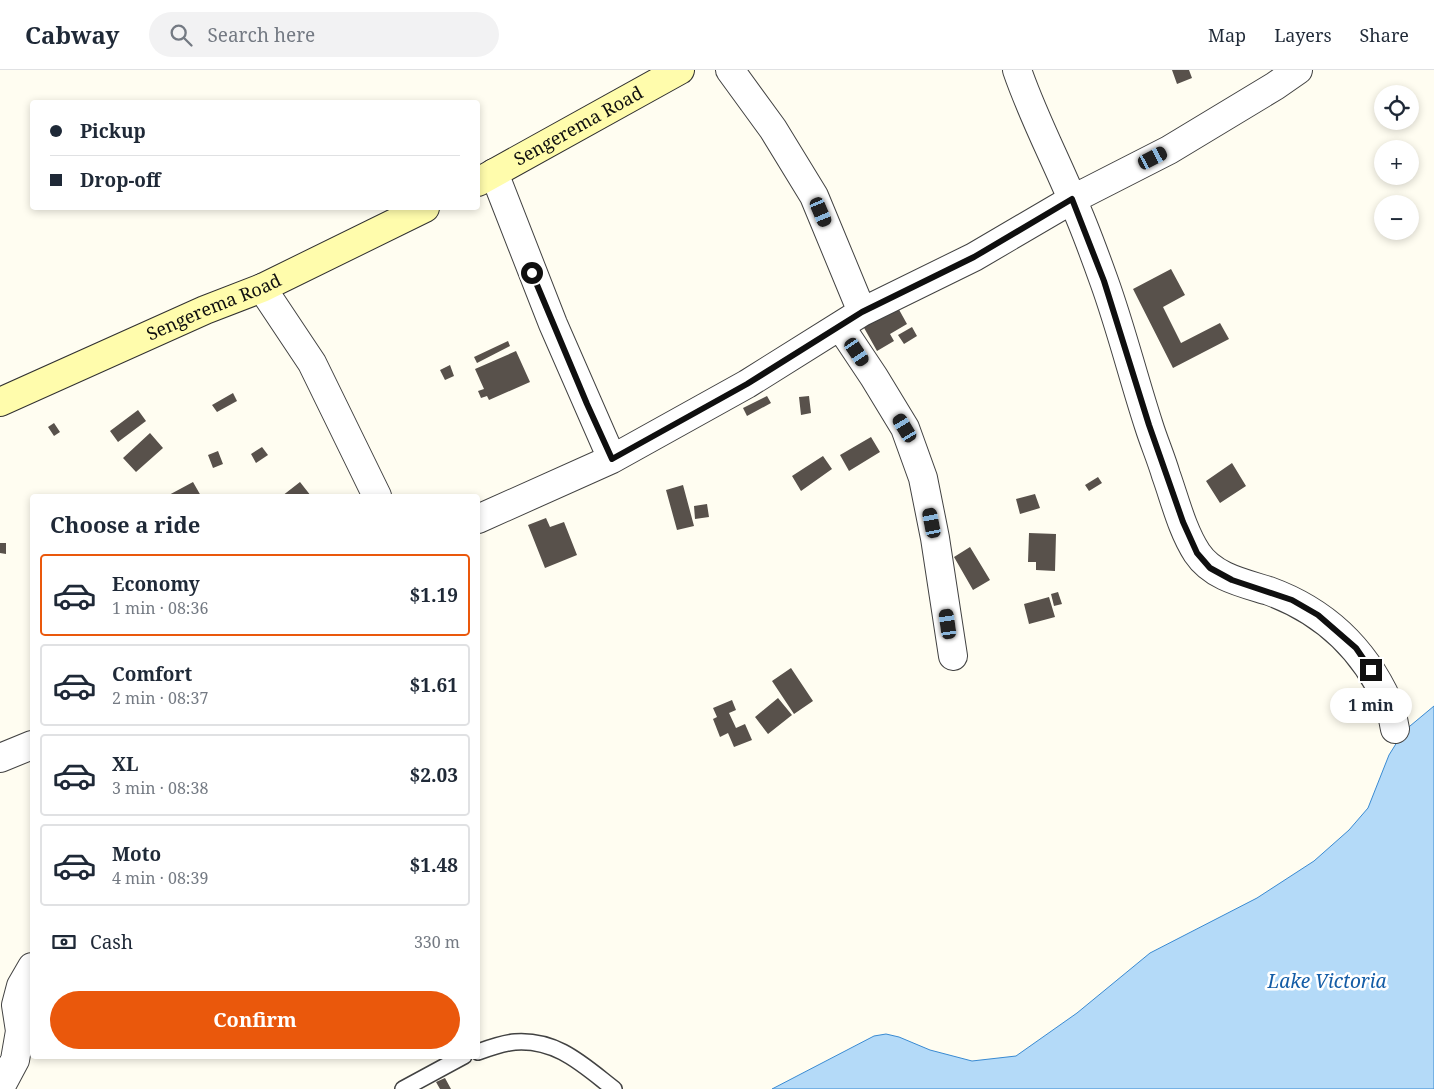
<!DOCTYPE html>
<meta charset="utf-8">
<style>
:root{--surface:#fff;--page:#f2f2f3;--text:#1f2937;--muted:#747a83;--line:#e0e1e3;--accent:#ea580c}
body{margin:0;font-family:"Noto Serif",serif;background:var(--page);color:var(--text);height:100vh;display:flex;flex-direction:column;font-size:19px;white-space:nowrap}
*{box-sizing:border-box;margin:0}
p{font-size:16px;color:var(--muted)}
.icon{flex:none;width:28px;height:28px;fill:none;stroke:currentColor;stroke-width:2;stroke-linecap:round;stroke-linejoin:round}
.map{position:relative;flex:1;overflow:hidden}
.panel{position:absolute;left:30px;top:424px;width:450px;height:565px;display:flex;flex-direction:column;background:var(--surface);border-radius:5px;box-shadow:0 2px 8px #0003}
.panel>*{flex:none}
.banner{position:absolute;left:30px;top:30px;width:450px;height:110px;border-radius:5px;box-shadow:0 2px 8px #0003;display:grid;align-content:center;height:110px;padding:0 20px;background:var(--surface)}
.tools{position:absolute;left:1374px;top:15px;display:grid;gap:10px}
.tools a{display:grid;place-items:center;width:45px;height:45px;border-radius:50%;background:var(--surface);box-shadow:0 2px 8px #0003;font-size:25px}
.end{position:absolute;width:22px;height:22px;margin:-11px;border:6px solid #0f0f0f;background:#fff;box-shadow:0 0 0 2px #fff}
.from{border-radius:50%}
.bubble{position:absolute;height:35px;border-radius:18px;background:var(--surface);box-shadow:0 2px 8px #0003;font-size:16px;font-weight:700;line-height:35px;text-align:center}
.car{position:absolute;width:15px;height:30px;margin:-15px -8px;border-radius:6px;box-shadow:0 0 4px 1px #0007;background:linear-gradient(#222 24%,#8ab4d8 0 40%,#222 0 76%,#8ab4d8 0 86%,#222 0)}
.banner b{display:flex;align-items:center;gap:18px;height:48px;font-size:19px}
.banner b+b{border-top:1px solid var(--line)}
.banner i{width:12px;height:12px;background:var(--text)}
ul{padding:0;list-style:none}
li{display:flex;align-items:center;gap:15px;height:82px;margin:0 10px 8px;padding:0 10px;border:2px solid var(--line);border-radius:5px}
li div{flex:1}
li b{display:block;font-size:19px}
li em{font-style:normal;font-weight:700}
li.current{border-color:var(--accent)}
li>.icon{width:45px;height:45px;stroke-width:1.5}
h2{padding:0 20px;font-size:22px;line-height:60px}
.pay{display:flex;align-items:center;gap:12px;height:55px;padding:0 20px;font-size:19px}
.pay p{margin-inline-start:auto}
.button{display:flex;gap:10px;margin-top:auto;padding:10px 20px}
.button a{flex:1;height:58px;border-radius:30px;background:var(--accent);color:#fff;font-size:20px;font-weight:700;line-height:58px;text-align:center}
header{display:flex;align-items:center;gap:30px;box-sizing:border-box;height:70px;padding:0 25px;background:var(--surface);border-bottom:1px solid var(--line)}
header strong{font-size:24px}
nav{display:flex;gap:28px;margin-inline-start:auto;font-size:18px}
.search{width:350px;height:45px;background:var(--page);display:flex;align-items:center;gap:12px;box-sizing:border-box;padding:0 18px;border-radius:28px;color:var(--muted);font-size:19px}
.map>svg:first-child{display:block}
</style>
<header>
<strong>Cabway</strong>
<div class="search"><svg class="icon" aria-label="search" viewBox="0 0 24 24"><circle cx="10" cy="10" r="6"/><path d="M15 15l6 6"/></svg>Search here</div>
<nav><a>Map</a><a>Layers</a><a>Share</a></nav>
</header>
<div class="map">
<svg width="1434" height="1019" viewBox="0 0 1434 1019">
<rect width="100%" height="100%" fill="#fffdf1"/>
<path fill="#b4daf8" stroke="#398ad2" d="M1434,636V1019H772L874,966L886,964L899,967L930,980L972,991L1016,986L1077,943L1150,883L1257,828L1314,791L1349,760L1368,738L1389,685L1404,661Z"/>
<path fill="#58514b" d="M1172,0H1189L1192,8L1177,14Z
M1171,199L1185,225L1163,237L1181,273L1220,253L1229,269L1173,298L1133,219Z
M897,236L907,254L890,264L894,271L877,281L863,256Z
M912,257L917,266L904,274L898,265Z
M508,271L510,276L477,293L474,287Z
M516,281L530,312L489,330L487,326L481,328L478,321L484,319L475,299Z
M450,295L454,306L445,310L440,300Z
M233,323L237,331L217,342L212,335Z
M767,326L771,333L747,346L743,338Z
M809,326L811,343L801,345L799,327Z
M138,340L146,351L118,372L110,361Z
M54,353L60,362L54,366L48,357Z
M150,363L163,378L136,402L123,388Z
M871,367L880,382L849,401L840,385Z
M262,377L268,385L256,393L251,384Z
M218,381L223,394L213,398L208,385Z
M823,386L832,399L801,421L792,406Z
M1232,393L1246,416L1220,433L1206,411Z
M1098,407L1102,413L1089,421L1085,415Z
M193,412L201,426H167Z
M300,412L311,426H282Z
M683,415L694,456L677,460L666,420Z
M1035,424L1040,438L1020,444L1016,429Z
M707,434L709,447L695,449L694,436Z
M546,448L550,457L564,452L577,485L545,498L528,455Z
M1029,463L1056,464L1055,501L1036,500V492H1028Z
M0,473H6V484L0,483Z
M970,477L990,510L973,520L954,487Z
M1058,522L1062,534L1054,536L1051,524Z
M1049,527L1055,547L1029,554L1024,534Z
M791,598L813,631L794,644L772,611Z
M778,628L792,645L768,664L755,647Z
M732,630L736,640L729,643L736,658L745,654L752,670L734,677L728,663L720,667L713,649L717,647L713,638Z
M445,1008L451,1019H440L436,1012Z"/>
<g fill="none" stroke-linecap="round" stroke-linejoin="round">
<g stroke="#424242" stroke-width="18">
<path id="lane" d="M478,982C489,978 503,973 515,972C557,969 583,995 614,1019
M403,1019L464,986"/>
</g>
<g stroke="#424242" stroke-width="30">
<path id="street" d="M730,0L773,59L814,126L862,242
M1017,0C1032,44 1054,86 1072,129C1084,155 1094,183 1104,211C1121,258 1133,307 1149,356C1154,372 1161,388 1166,405C1175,430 1182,460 1197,483C1213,507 1243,513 1269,521C1324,541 1364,579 1388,632C1392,640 1393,650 1395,659
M494,103L553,254L612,389
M262,218L312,293L377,426
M840,256L874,307L905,358L923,408L935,468L953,586
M478,449L612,389L747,314L862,242L974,187L1073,129L1169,80L1275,16L1298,0
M0,688L32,675
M0,1018L15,990L20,961L16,935L21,916L32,897"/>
</g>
<g stroke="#313131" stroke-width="30">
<g id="secondary">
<path id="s1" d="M478,112L680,0"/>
<path id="s2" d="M0,332L205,240L262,218L425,138"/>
</g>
</g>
<use href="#lane" stroke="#fff" stroke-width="15"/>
<use href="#street" stroke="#fff" stroke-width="28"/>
<use href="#secondary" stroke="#fffcac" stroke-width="28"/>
</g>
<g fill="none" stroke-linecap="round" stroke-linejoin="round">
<path stroke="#0f0f0f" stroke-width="6" d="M532,203L587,334L612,389L747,314L862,242L974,187L1072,129L1104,211L1149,355L1183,452L1197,483L1210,498L1232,510L1292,530L1318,545L1356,578L1371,600"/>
</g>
<g text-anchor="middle" stroke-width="5" stroke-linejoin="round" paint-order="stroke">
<g font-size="18" fill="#0f0f0f" stroke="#fff">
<text dy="6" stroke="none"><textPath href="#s1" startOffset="115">Sengerema Road</textPath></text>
<text dy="6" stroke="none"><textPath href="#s2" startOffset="234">Sengerema Road</textPath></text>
</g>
<g font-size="19" font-style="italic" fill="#135ca6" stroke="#fff">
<text x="1327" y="918">Lake Victoria</text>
</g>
</g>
</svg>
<div class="tools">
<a><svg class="icon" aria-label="locate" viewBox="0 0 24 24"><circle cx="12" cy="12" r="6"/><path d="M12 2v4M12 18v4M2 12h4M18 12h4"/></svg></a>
<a>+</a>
<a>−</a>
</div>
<i class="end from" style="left:532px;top:203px"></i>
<i class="end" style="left:1371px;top:600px"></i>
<div class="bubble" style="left:1330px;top:618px;width:82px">1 min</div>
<i class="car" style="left:1153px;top:88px;rotate:63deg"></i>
<i class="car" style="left:821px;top:142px;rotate:157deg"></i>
<i class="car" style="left:857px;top:282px;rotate:146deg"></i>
<i class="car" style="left:905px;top:358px;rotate:329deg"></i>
<i class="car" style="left:932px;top:453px;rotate:349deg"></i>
<i class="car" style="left:948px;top:554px;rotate:352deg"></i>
<div class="banner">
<b><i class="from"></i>Pickup</b>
<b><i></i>Drop-off</b>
</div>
<section class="panel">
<h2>Choose a ride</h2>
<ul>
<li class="current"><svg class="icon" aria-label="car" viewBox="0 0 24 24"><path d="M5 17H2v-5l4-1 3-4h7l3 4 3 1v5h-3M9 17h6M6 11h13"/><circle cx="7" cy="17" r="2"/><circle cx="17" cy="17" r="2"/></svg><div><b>Economy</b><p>1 min · 08:36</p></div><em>$1.19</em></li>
<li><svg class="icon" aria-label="car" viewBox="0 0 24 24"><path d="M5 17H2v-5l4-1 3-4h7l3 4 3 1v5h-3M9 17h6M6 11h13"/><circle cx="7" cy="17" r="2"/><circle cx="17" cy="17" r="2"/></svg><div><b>Comfort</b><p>2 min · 08:37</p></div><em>$1.61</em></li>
<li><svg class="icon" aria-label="car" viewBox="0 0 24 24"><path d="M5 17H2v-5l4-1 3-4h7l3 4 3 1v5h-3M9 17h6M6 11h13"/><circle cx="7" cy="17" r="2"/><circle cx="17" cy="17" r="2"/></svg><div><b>XL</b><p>3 min · 08:38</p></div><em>$2.03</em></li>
<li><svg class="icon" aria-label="car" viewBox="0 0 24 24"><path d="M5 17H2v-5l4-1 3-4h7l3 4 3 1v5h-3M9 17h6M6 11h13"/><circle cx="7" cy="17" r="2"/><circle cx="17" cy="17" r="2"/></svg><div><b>Moto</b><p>4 min · 08:39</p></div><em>$1.48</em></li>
</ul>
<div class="pay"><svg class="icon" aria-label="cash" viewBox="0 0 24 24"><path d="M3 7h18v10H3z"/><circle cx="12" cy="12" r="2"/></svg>Cash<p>330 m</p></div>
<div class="button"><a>Confirm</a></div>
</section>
</div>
